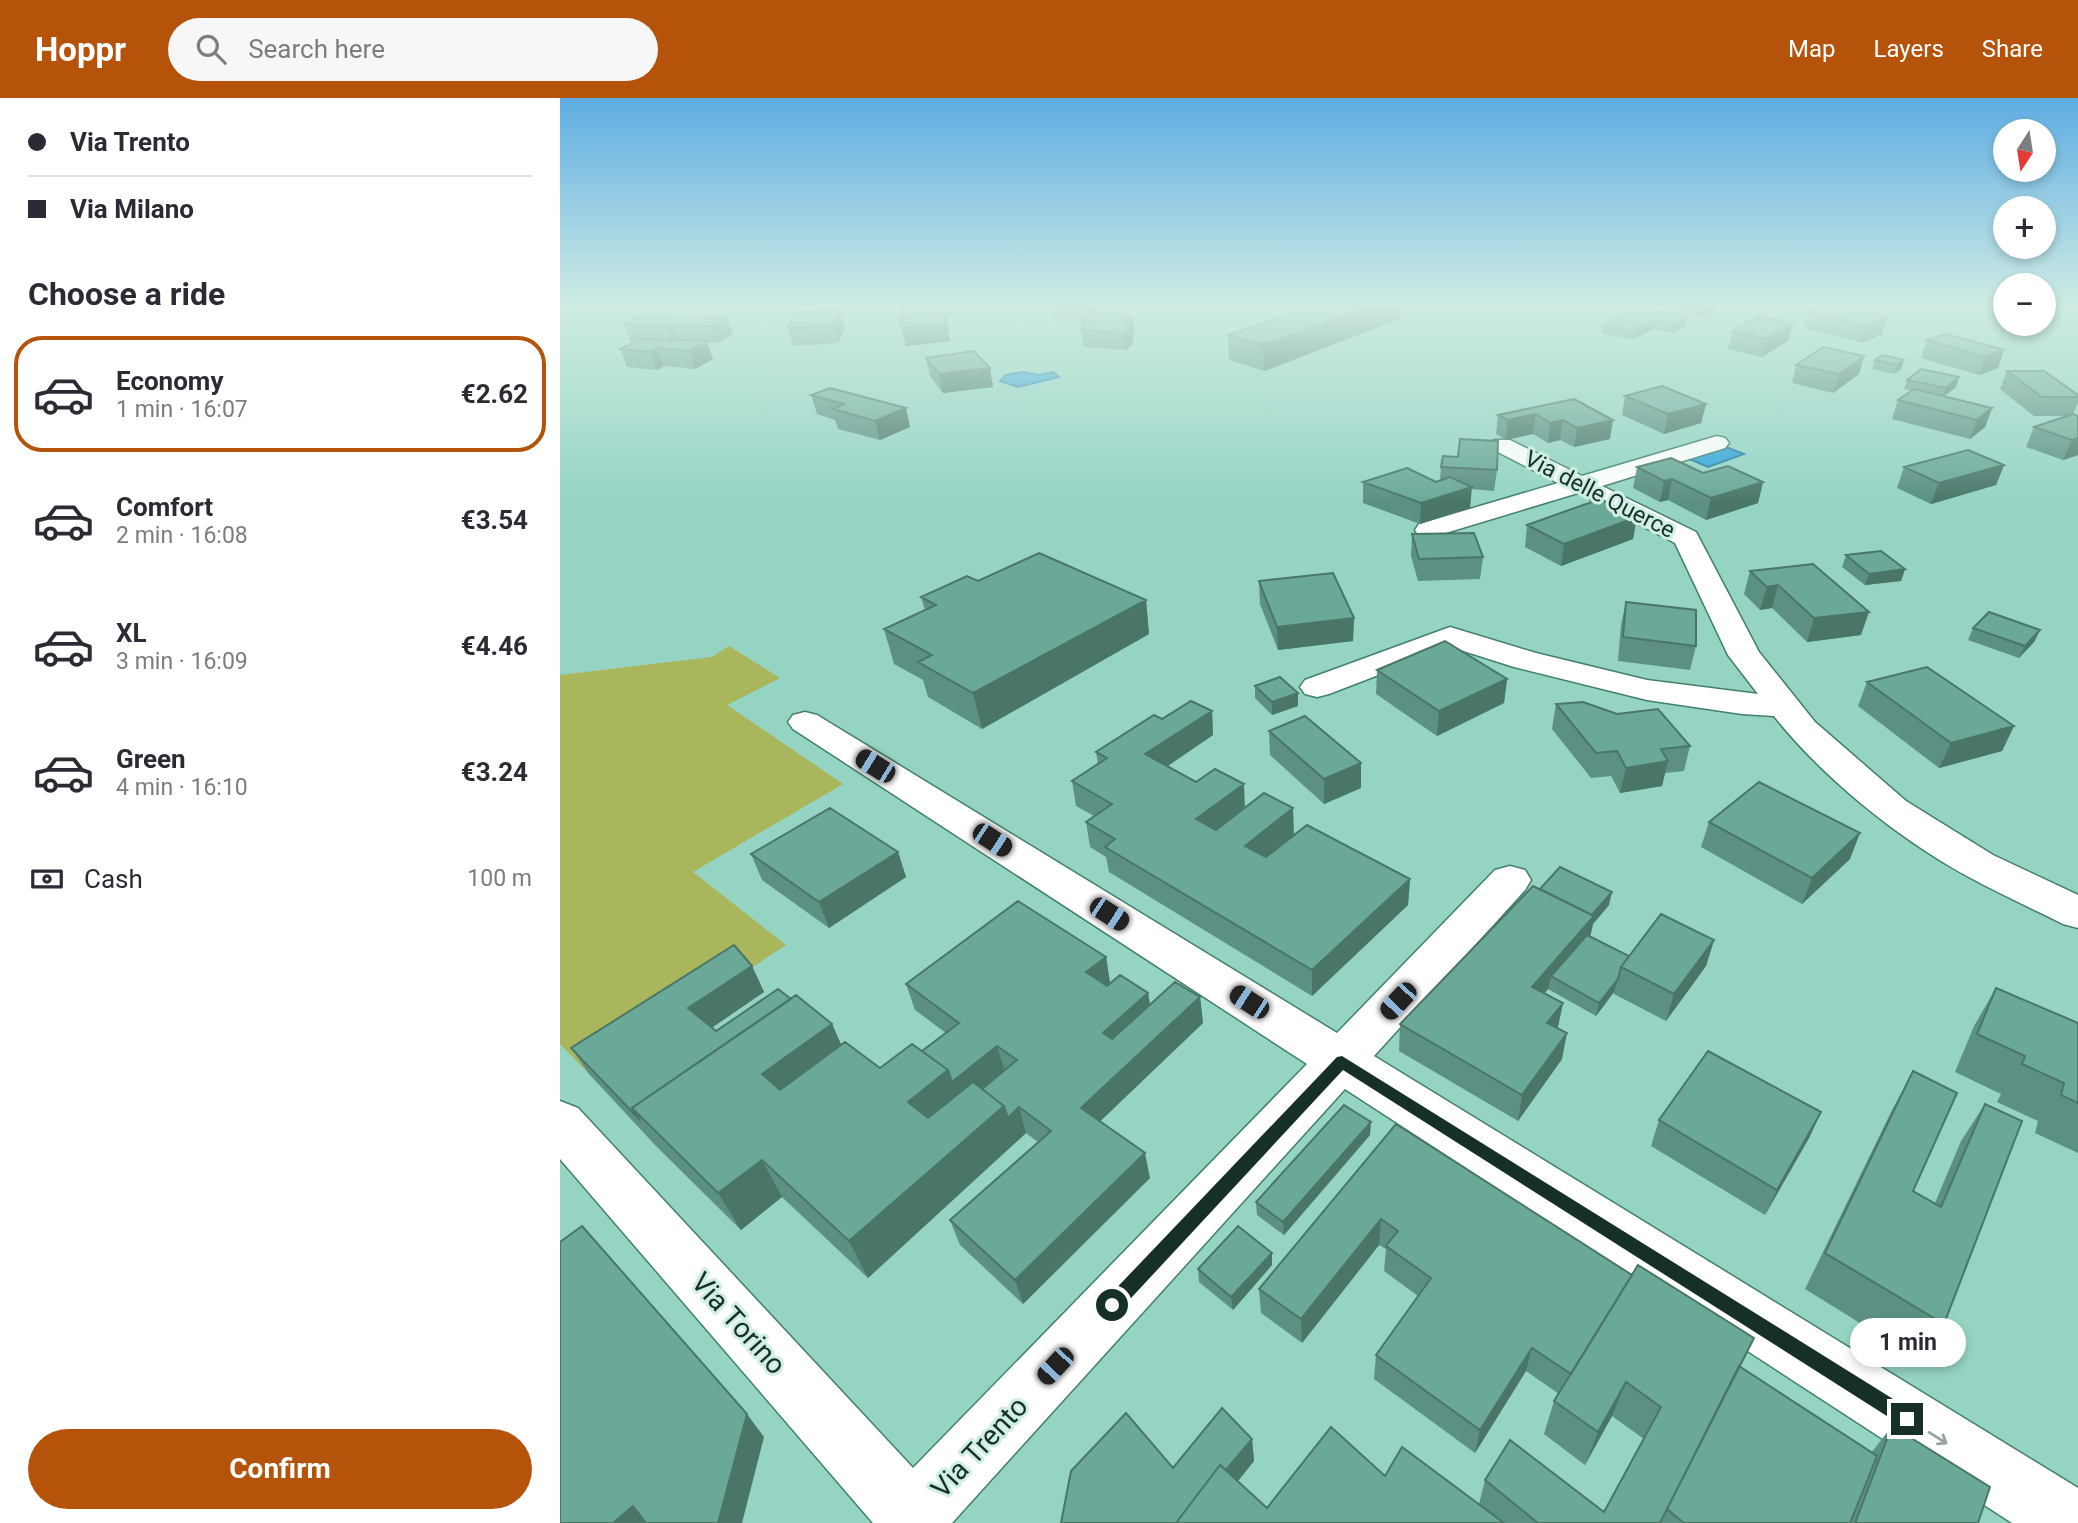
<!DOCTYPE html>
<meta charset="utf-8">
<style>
:root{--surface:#fff;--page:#f7f7f7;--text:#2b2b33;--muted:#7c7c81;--line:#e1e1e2;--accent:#b45309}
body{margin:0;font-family:Roboto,sans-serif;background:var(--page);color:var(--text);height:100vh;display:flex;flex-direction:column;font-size:26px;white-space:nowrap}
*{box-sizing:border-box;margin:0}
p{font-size:23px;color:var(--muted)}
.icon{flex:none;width:38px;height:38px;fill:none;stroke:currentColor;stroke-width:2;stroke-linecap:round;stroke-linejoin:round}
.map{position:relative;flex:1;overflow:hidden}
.panel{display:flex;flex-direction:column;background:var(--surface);width:560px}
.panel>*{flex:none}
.top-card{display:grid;align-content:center;height:154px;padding:0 28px;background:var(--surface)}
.needle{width:46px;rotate:192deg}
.buttons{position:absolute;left:1433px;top:21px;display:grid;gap:14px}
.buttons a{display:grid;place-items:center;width:63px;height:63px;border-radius:50%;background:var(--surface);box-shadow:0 4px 10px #0003;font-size:35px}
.end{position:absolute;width:32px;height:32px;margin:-16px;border:9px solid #163029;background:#fff;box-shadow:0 0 0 4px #fff}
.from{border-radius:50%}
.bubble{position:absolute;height:49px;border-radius:24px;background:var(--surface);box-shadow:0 4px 10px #0003;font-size:23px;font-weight:700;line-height:49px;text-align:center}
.car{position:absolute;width:21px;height:42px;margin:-21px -10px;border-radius:9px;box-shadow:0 0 5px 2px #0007;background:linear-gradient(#222 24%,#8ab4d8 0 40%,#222 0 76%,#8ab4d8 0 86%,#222 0)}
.top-card b{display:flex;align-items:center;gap:24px;height:66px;font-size:26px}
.top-card b+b{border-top:2px solid var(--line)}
.top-card i{width:18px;height:18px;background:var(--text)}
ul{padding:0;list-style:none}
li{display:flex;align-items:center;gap:21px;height:116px;margin:0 14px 10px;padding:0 14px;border:4px solid transparent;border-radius:28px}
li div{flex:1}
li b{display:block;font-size:26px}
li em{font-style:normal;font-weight:700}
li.current{border-color:var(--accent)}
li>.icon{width:63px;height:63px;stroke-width:1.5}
h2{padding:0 28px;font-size:32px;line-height:84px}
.pay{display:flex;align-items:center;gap:18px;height:77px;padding:0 28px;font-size:26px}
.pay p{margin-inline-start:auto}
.action{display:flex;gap:14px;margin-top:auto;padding:14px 28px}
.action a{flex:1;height:80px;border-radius:42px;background:var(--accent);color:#fff;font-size:28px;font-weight:700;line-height:80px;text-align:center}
header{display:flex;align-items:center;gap:42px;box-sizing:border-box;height:98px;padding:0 35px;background:var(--accent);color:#fff}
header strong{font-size:33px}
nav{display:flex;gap:38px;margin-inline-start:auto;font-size:24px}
.search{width:490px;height:63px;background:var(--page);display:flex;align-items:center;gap:18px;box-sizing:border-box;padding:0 24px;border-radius:38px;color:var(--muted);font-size:26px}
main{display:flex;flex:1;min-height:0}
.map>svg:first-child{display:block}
</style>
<header>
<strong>Hoppr</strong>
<div class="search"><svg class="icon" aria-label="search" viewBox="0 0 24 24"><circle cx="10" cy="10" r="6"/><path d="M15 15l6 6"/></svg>Search here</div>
<nav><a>Map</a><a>Layers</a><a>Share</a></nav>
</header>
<main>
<section class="panel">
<div class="top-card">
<b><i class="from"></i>Via Trento</b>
<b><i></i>Via Milano</b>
</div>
<h2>Choose a ride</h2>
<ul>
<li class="current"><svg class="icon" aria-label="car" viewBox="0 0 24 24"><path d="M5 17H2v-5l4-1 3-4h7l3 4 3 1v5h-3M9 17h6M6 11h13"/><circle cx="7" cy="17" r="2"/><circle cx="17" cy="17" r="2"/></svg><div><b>Economy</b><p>1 min · 16:07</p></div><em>€2.62</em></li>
<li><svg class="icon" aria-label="car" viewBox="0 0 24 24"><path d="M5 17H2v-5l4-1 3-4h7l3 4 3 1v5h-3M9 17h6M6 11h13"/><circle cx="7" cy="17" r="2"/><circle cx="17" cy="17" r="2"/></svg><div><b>Comfort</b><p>2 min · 16:08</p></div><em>€3.54</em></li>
<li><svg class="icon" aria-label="car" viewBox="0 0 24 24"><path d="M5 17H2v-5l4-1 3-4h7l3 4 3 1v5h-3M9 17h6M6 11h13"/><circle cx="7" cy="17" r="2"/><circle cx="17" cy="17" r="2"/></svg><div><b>XL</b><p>3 min · 16:09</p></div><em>€4.46</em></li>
<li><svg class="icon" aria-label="car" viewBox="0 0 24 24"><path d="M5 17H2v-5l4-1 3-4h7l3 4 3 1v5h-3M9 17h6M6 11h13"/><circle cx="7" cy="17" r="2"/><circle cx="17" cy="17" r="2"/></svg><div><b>Green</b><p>4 min · 16:10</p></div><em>€3.24</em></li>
</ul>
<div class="pay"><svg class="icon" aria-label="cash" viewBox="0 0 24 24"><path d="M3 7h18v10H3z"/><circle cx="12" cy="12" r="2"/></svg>Cash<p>100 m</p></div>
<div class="action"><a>Confirm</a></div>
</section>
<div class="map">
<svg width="1518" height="1425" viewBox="0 0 1518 1425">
<rect width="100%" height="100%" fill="#95d4c3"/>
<path fill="#aab65b" d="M169,548L220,580L167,607L283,686L133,774L226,847L29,976L0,946V577L152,559Z"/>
<path fill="#2fa3db" stroke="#2880a6" stroke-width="2" d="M463,274L479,277L493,274L499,279L458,289L440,283L446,277Z
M1163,348L1184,356L1148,369L1127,360Z"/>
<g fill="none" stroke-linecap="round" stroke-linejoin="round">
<g stroke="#417f6f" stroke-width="3">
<path id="minor" d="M1157,338L1165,340L1169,345L1165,350L1042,388L1136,434L1199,554L1255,624L1346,703L1433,757L1518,797V830L1503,826C1471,810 1438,795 1407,778C1339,741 1262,679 1214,618L1182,616L1087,602L954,569L891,549L769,596L757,599L745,596L740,589L745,582L890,529L976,555L1087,582L1198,596L1168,557L1115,445L1018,395L869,440L859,438L855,432L859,426L998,385L934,352L930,347L934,342H950L1022,378Z
M245,614L257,617L777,935L935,772L950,768L965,772L971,782L965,792L814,958L1518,1390V1425H1452L785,991L392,1425H313L0,1061V1003L18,1010L353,1370L747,966L233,631L228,624L233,617Z"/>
</g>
<use href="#minor" fill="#fff" fill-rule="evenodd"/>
</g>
<path fill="#5b9082" d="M491,207H537L538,216L573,218L575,235L573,237V245L566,252L523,249L521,232L522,231L521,223H495L494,216L492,217Z
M756,207H876L859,213L840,208V221L704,273L669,262L668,237Z
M1093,207H1155L1154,216L1145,220L1093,209Z
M1170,207H1209L1180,211Z
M1274,207L1322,236L1302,245L1244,230L1248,214Z
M1079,209L1125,228L1112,235L1094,231L1072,242L1042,235L1043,227Z
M342,213L386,215L389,232H388L390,243L346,248L343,238L339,221H344Z
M236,214L285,229L278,245L233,248L228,230Z
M167,219L173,236L157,245H147L153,261L135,271L104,268L97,272L67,269L60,251L76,243H70L64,226Z
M1172,233L1229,242L1202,259L1168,251Z
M1367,242L1444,252L1438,270L1419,277L1361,260Z
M1304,258L1299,276L1273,295L1232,285L1236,267Z
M366,260L433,289L383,295L370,278Z
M1315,262H1344L1341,271L1334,276L1312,271Z
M1447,273L1518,297V305L1513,316L1518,357L1503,362L1466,349L1474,329L1508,318H1474L1440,291Z
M1347,282L1396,289L1384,298L1432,310L1425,329L1410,341L1332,321L1338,302L1352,293L1344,291Z
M270,290L350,329L320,342L278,331L275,322L257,316L251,297Z
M1065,298L1146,306L1141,325L1104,336L1062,317Z
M1014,301L1050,341L1014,349L1000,342L988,345L973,336L946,342L936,336L938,317Z
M1444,367L1436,387L1371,406L1337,390L1344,369Z
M881,369L937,372L934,393L911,391L910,410L860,426L803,405V384H876L880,382Z
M1077,369L1143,375L1203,384L1198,405L1146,422L1108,402L1100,404L1073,390Z
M1077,419L1073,441L1001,468L965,449L967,427Z
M852,436L923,459L920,481L858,483L851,458Z
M1286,457L1345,471L1341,483L1305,487L1282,469Z
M1253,466L1301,537L1247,544L1212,510L1200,512L1184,496L1190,473Z
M418,483L586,502L589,536L422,631L368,599L363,582L334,566L324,531L365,512L361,499Z
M699,483L794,520L793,543L718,552L700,506Z
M1066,504L1136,548L1130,572L1058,563L1061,527Z
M1413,530L1480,532L1474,544L1459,560L1408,542Z
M817,572L947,581L944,605L877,638L816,596Z
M1307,584L1454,628L1442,653L1379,670L1298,608Z
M695,588L738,608L712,617L695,600Z
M996,606L1130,648L1124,673L1105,675L1102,688L1060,695L1051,678L1031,680L992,631Z
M652,613L653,637L608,668L734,736L706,759L850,781L848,807L752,898L549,774L546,759L530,749L526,724L534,718L516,708L512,683L538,666L536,654L602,621Z
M709,633L801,690L764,706L710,657Z
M1149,724L1290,761L1242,806L1141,749Z
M338,754L346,779L269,830L202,782L191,756Z
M980,791L1049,807L1033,826L1030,838L1069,858L1154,842L1146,868L1106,923L1054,896V894L1036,918L988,891L984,896L1003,905L998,930L1002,961L958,1023L839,953L840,926Z
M546,859L550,885L588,895L590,906L640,899L643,925L540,1023L590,1080L463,1206L400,1147L390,1122L478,1044L466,1035L308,1180L222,1099L181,1132L96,1048L29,976L11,950L192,868L204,894L152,930L156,933L231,901L272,926L281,947L320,970L362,953L386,935L355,912L346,886Z
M1436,890L1518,925V1055L1475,1035L1478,1023L1437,1004L1441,996L1395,974L1414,928Z
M1353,973V1093L1375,1105L1401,1043L1425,1006L1384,1226L1358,1261L1245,1191L1332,1012Z
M1261,1014L1249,1040L1205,1117L1091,1048L1099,1022Z
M836,1026L1179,1268L1311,1355L1332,1328L1418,1425H501L613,1370L692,1341L694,1363L678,1383L707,1410L825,1378L919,1406L925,1382L1044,1414L1084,1341L1052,1318L1025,1367L984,1336L994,1303L999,1296L966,1273L915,1355L814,1281L816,1257L858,1198L824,1173L826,1151L819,1147L742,1245L701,1215L699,1191Z
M810,1037L724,1137L697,1117L696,1104Z
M712,1167L673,1212L639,1184L638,1171Z"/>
<path fill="#4a766a" d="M531,207H537L538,215L535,223L533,207Z
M815,207H840V221L704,273L703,247Z
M859,207H876L859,213Z
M1155,207L1154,216L1145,220L1147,212Z
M1181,207H1209L1180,211Z
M280,212L285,229L278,245L274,228Z
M386,215L389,232H388L390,243L346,248L342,230L381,216Z
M573,218L575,235L573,237V245L566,252L563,227Z
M167,219L173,236L157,245L151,228Z
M1127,219L1125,228L1112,235L1114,226Z
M1327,219L1322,236L1302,245L1307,228Z
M1095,222L1094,231L1072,242L1073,233Z
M1233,225L1229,242L1202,259L1207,241Z
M112,226L118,243L113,246L107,228Z
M147,243L153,261L135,271L129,253Z
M97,250L104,268L97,272L90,254Z
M1444,252L1438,270L1419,277L1425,259Z
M1304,258L1299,276L1273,295L1279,276Z
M1344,262L1341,271L1334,276L1337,267Z
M430,270L433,289L383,295L379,276Z
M1399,279L1396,289L1382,300L1386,290Z
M1146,306L1141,325L1104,336L1108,316Z
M346,310L350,329L320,342L315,323Z
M1432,310L1425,329L1410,341L1417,322Z
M976,316L973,336L946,342L948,322Z
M1003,322L1000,342L988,345L990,325Z
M1053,322L1050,341L1014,349L1017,330Z
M1518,340V357L1503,362L1512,342Z
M1444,367L1436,387L1371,406L1379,385Z
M1112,381L1108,402L1100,404L1104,383Z
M1203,384L1198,405L1146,422L1151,400Z
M912,389L910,410L860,426L861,405Z
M1077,419L1073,441L1001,468L1004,446Z
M1345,471L1341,483L1305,487L1309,476Z
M1218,487L1212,510L1200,512L1207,489Z
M586,502L589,536L422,631L413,595Z
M1309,514L1301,537L1247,544L1254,520Z
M794,520L793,543L718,552L717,529Z
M1480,532L1474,544L1459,560L1465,548Z
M947,581L944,605L877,638L879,613Z
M738,595V608L712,617V604Z
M652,613L653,637L588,681L585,656Z
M1454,628L1442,653L1379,670L1391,645Z
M1108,663L1102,688L1060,695L1066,670Z
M801,665V690L764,706V681Z
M684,686L685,712L639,747L636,721Z
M733,710L734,736L687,774L685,748Z
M1300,735L1290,761L1242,806L1252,780Z
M338,754L346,779L269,830L259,804Z
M850,781L848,807L752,898V872Z
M1052,794L1049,807L1033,826L1029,844L991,878L988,891L967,915L972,889Z
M1154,842L1146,868L1106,923L1114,896Z
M546,859L550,885L532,900L526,874Z
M192,868L204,894L142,936L128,910Z
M1058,881L1054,894L1036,918L1039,905Z
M588,895L592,921L548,961L543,935Z
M640,899L643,925L527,1036L521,1010Z
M1003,905L997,931L987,925Z
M272,926L289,964L221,1014L202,976Z
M1007,935L1002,961L958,1023L962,997Z
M437,948L445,974L363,1042L348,1004L388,972Z
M444,1008L459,1009L466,1035L308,1180L289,1143Z
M1261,1014L1249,1040L1205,1117L1217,1092Z
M811,1024L810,1037L724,1137L723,1124Z
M585,1055L590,1080L463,1206L455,1182Z
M202,1062L222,1099L181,1132L158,1095Z
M821,1121L819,1147L742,1245L741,1221Z
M712,1155V1167L673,1212L671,1199Z
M972,1250L966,1273L915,1355L920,1332Z
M1066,1284L1052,1318L1025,1367L1038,1334Z
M187,1316L204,1339L182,1425H158Z
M692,1341L694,1363L665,1399L662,1377Z
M73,1408L90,1425H53Z"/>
<path fill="#6aa897" stroke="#4a766a" stroke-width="2" d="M756,207H815L703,247L668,237Z
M1122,207H1155L1147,212Z
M1265,207H1274L1327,219L1307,228L1248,214Z
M382,208L386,215L381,216L386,225L342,230L339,221H345L342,213Z
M1079,209L1127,219L1114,226L1095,222L1073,233L1043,227Z
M280,212L274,228L228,230L236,214Z
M531,215L573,218L563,227L572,228L564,235L521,232L529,224H521Z
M82,217L167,219L151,228L112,226L107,228L64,226Z
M1199,218L1233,225L1207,241L1172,233Z
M1386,236L1444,252L1425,259L1367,242Z
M80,241L147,243L129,253L97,250L90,254L60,251Z
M1263,249L1304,258L1279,276L1236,267Z
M414,253L430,270L379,276L366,260Z
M1322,257L1344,262L1337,267L1315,262Z
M1361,271L1399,279L1386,290L1347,282Z
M1447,273H1484L1518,297V299H1482Z
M1102,288L1146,306L1108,316L1065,298Z
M270,290L346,310L315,323L273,311L284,306L251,297Z
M1354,291L1432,310L1417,322L1338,302Z
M1014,301L1053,322L1017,330L1003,322L990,325L976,316L948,322L938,317Z
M1513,316L1518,318V340L1512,342L1474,329Z
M900,341L938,343L937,372L881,369L883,358L898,359Z
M1408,352L1444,367L1379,385L1344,369Z
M1111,360L1143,375L1168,368L1203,384L1151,400L1112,381L1104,383L1077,369Z
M847,370L876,384L890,379L912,389L861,405L803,384Z
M1040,401L1077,419L1004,446L967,427Z
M914,435L923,459L859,461L852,436Z
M1321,453L1345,471L1309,476L1286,457Z
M479,455L586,502L413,595L358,564L372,557L324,531L376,507L361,499L407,478L418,483Z
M1253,466L1309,514L1254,520L1218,487L1207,489L1190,473Z
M773,475L794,520L717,529L699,483Z
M1066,504L1136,512V548L1063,539Z
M1429,514L1480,532L1465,548L1413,530Z
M885,543L947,581L879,613L817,572Z
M1367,569L1454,628L1391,645L1307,584Z
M720,579L738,595L712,604L695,588Z
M631,603L652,613L585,656L636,684L655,671L684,686L636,721L656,732L704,695L733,710L685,748L706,759L747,727L850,781L752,872L545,749L555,741L526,724L552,706L512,683L547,660L536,654L594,617L602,621Z
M1023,604L1057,616L1098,611L1130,648L1101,651L1108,663L1066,670L1057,653L1036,655L996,606Z
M745,618L801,665L764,681L709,633Z
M1199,684L1300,735L1252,780L1149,724Z
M270,710L338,754L259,804L191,756Z
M1000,769L1052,794L1032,817L980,791Z
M973,788L1034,818L972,889L1003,905L987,925L1007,935L962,997L840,926Z
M458,803L546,859L526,874L547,888L560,877L588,895L543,935L552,941L615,884L640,899L521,1010L585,1055L455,1182L390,1122L491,1033L459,1009L448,1020L444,1008L422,991L457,962L437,948L392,984L388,972L362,953L399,925L346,886Z
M1101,816L1154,842L1114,896L1061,869Z
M1027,837L1069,858L1061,869L1058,881L1039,905L991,878Z
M174,847L192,868L128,910L156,933L218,891L231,901L72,1010L80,1022L11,950Z
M1436,890L1518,925V1005L1501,997L1504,985L1462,966L1465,958L1417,936Z
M236,897L272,926L202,976L220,992L285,944L320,970L352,946L388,972L348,1004L368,1020L413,984L444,1008L289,1143L202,1062L158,1095L72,1010Z
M1148,953L1261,1014L1217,1092L1099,1022Z
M1353,973L1397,995L1353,1093L1381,1109L1425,1006L1462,1023L1384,1226L1265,1155Z
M784,1007L811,1024L723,1124L696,1104Z
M836,1026L1072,1177L1011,1276L972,1250L920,1332L816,1257L871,1180L826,1148L838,1133L821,1121L741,1221L699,1191Z
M22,1128L187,1316L158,1425H86L73,1408L53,1425H0V1144Z
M678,1128L712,1155L671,1199L638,1171Z
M1078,1167L1194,1240L1100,1425H978L925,1382L950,1342L1044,1414L1101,1309L1066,1284L1038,1334L994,1303Z
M1179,1268L1317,1358L1290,1425H1124L1107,1411Z
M662,1310L692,1341L666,1372L660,1367L616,1425H501L511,1373L566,1315L613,1370Z
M1332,1328L1430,1389L1418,1425H1295Z
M771,1329L825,1378L842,1349L944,1425H616L660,1367L707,1410Z"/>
<defs><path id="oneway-shaft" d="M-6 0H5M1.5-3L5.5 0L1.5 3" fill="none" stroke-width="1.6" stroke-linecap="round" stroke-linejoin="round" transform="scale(1.75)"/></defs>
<use stroke="#96a29f" href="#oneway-shaft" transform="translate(1378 1340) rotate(32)"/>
<linearGradient id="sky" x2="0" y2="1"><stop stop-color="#5eade3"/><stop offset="0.51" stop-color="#cfece4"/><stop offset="1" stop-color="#cfece4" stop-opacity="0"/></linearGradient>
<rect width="1518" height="406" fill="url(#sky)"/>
<path fill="#163029" d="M782,958L1354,1314L1357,1321L1354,1327L1347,1330L1341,1327L783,972L559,1213L552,1216L546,1213L544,1207L546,1201L777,959Z"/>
<g text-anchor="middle" stroke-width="6" stroke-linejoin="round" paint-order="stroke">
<g font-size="23" fill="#163029" stroke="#cfeee4">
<text transform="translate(1040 396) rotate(27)" y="8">Via delle Querce</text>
</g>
<g font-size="28" fill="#163029" stroke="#cfeee4">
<text transform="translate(179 1225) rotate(48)" y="10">Via Torino</text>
<text transform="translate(419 1349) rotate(-47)" y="10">Via Trento</text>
</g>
</g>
</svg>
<div class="buttons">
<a><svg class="needle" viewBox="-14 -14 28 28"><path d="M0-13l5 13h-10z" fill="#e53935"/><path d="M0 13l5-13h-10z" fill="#7c7c81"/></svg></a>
<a>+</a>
<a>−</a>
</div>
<i class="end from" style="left:552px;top:1207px"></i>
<i class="end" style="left:1347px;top:1321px"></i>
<div class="bubble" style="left:1290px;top:1220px;width:116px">1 min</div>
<i class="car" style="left:315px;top:668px;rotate:302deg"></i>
<i class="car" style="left:432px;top:742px;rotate:123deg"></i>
<i class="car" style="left:549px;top:816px;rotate:123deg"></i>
<i class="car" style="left:838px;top:903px;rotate:223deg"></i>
<i class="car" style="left:689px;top:904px;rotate:303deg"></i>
<i class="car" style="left:495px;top:1268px;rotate:223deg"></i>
</div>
</main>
